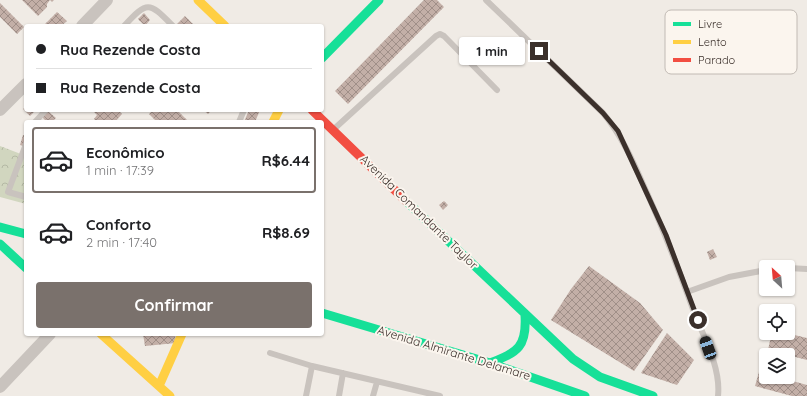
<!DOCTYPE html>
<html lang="pt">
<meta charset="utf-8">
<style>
:root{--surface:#fff;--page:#f2f2f2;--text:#202124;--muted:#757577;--line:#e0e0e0;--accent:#7a716c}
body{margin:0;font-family:Quicksand,sans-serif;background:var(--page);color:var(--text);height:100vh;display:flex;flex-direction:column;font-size:15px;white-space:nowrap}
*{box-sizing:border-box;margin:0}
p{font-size:13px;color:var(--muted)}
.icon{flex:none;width:22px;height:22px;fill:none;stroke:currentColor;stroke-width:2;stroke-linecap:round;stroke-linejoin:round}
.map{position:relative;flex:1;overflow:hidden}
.panel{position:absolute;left:24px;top:120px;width:300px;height:216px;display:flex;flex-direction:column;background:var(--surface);border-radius:4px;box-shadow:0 1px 3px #0004}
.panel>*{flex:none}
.hud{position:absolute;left:24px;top:24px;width:300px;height:88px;border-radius:4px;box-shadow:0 1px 3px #0004;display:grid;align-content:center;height:88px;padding:0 12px;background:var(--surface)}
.needle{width:26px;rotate:334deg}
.fabs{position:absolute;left:759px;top:260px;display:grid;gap:8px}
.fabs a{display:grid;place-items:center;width:36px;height:36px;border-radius:4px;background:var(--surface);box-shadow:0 1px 3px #0004;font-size:20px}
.end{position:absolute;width:18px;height:18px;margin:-9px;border:5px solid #3b302b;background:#fff;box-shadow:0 0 0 2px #fff}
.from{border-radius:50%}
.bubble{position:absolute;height:28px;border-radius:4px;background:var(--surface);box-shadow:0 1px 3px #0004;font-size:13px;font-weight:700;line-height:28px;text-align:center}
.car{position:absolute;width:12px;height:24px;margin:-12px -6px;border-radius:5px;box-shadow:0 0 3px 1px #0007;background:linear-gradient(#222 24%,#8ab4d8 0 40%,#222 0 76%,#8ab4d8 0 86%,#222 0)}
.hud b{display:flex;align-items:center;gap:14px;height:38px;font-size:15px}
.hud b+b{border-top:1px solid var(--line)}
.hud i{width:10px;height:10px;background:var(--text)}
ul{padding:7px 0 0;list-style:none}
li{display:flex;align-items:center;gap:12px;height:66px;margin:0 8px 6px;padding:0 4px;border:2px solid transparent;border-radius:4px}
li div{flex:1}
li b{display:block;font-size:15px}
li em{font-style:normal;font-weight:700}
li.selected{border-color:var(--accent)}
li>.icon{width:36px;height:36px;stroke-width:1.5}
.action{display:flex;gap:8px;margin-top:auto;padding:8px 12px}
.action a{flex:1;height:46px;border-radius:4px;background:var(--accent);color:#fff;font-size:16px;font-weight:700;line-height:46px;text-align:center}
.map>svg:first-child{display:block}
</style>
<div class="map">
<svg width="807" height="396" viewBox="0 0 807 396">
<defs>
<pattern id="forest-crowns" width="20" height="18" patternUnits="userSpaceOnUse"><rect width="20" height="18" fill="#d1d6bf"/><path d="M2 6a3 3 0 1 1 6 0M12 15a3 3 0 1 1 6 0" fill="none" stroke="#b4b8a4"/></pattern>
<pattern id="building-cross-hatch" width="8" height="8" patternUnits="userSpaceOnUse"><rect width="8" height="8" fill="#c3afa7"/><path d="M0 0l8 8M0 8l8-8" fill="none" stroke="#a08f88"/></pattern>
</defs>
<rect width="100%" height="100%" fill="#f0ebe5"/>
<path fill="url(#forest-crowns)" d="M0,146L26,156V204L0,197Z"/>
<path fill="url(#building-cross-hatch)" d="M22,0H54L52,2L50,0L47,4V7L38,16Z
M424,0H437L444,7L348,104L335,91Z
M0,3L24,27L17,34L0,17Z
M57,12L67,21L61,26H43Z
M144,13L150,20L145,26L138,19Z
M185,16L195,26H180L177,24Z
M26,106V110H36L30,116L23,109Z
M92,110H118L122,114L115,122H97L94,119L97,115Z
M153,110H177L189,122H157L149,114Z
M203,110H212L208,114Z
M249,110H260L255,122H244Z
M48,111L56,118L52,122H47L42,117Z
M23,135L26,136L23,146L20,145Z
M444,201L448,205L443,210L439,205Z
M713,249L717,257L710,260L707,252Z
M589,266L640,303L663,330L634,371L551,320L571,289Z
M667,333L694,360L677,385L641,373Z
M765,333H786L807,338V360L768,350L771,336L763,334Z
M143,334H175L176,343L145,346Z
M759,372L766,374V377H778L807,385V396H792L755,386Z"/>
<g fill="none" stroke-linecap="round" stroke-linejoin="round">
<path stroke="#c9c3be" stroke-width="6" d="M486,0L603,113C623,137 634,164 647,193C665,233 680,273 695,315C705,339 721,369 718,396
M124,26C148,0 149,2 173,26
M35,122L46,110
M239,122L244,110
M334,129L436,36L440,34L444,36L497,90
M26,144L8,192L26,197
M788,268L807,269
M687,292L729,277L766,270
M270,353L312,366L440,396
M306,396L312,366
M339,396L343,373
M373,396L377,382"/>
<path stroke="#c9c3be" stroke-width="12" d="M82,26L107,0
M0,110L26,84
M0,387L50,334"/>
<path stroke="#16e098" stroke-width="9" d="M322,58L379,0
M406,201L573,359L600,377L653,396
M0,227L26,234
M0,244L26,268
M322,313L490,363L585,396
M490,363C518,352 527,347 525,315"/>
<path stroke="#ffcf43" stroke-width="9" d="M198,0L225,26
M273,122L279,110
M101,334L170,396
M159,386L182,334"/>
<path stroke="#f24e42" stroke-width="9" d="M312,110L406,201"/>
</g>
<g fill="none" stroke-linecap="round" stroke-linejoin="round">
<path stroke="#3b302b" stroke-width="5" d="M539,51L603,113L618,131L666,235L698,320"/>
</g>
<g text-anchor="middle" stroke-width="4" stroke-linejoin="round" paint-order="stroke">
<g font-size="12" fill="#3b302b" stroke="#fbf5ee">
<text transform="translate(419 212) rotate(44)" y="4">Avenida Comandante Taylor</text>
<text transform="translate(454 353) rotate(17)" y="4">Avenida Almirante Delamare</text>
</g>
</g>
<rect x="665" y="10" width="132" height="64" rx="6" fill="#fbf5ee" stroke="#c1bab4" stroke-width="1"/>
<rect x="673" y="22" width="18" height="4" fill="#16e098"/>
<rect x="673" y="40" width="18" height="4" fill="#ffcf43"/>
<rect x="673" y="58" width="18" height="4" fill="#f24e42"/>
<g font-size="11" fill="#3b302b">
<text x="698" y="28">Livre</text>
<text x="698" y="46">Lento</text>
<text x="698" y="64">Parado</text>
</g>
</svg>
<div class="fabs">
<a><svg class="needle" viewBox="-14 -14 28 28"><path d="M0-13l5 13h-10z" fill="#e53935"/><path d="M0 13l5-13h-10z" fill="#757577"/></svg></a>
<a><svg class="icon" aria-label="locate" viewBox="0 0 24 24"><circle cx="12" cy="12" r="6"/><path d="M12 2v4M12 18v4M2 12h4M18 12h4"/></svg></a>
<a><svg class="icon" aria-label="layers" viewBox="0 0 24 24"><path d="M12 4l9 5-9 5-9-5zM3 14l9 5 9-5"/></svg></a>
</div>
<i class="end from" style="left:698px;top:320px"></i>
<i class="end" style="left:539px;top:51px"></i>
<div class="bubble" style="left:459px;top:37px;width:66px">1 min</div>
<i class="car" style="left:708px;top:348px;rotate:340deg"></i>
<div class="hud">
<b><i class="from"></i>Rua Rezende Costa</b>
<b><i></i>Rua Rezende Costa</b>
</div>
<section class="panel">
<ul>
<li class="selected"><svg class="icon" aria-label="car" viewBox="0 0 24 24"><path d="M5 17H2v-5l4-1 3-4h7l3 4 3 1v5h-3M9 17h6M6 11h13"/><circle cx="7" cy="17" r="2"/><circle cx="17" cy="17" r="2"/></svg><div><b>Econômico</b><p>1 min · 17:39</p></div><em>R$6.44</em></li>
<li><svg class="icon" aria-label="car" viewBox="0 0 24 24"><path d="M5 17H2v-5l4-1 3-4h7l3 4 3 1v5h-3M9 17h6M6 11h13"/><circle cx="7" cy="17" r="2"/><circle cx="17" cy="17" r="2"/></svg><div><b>Conforto</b><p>2 min · 17:40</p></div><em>R$8.69</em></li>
</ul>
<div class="action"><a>Confirmar</a></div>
</section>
</div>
